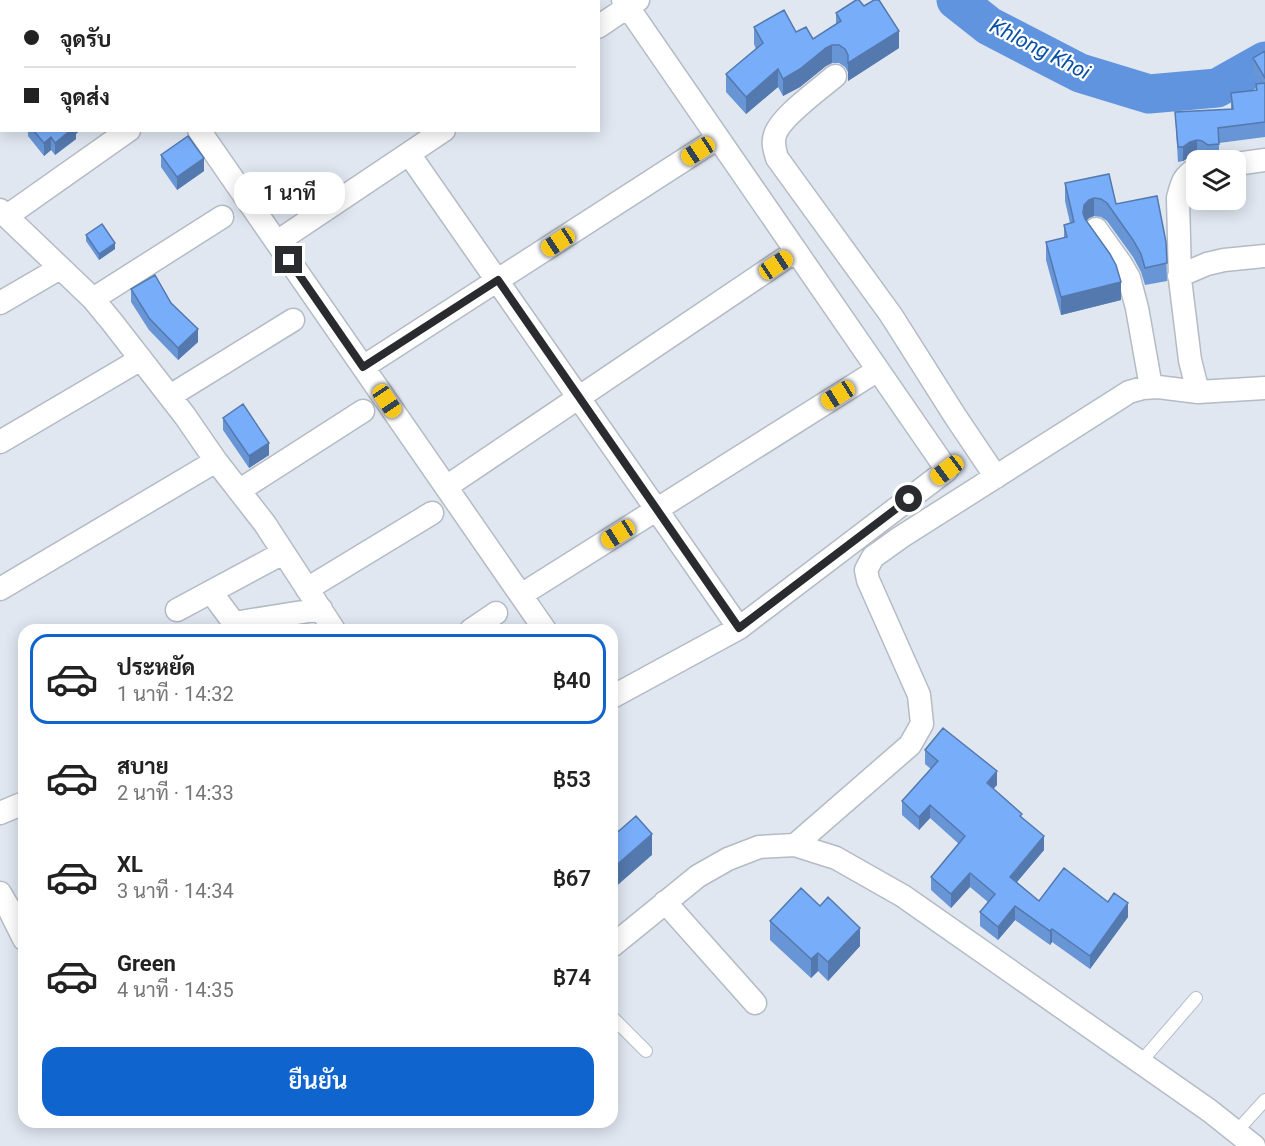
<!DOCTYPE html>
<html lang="th">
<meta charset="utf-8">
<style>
:root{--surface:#fff;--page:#f2f2f2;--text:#222;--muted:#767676;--line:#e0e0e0;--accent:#1064ce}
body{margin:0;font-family:Roboto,Sarabun,sans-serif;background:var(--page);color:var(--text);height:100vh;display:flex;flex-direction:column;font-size:22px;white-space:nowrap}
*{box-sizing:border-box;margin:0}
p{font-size:20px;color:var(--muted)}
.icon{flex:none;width:33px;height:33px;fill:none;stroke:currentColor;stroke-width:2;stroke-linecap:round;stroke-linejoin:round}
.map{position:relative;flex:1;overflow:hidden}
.panel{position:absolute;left:18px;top:624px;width:600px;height:504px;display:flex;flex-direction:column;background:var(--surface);border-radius:18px;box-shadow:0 3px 15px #0003}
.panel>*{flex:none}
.hud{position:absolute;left:0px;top:0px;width:600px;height:132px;box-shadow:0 3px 15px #0003;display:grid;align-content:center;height:132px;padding:0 24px;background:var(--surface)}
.fabs{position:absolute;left:1186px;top:150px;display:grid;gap:12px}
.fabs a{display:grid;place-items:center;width:60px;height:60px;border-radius:12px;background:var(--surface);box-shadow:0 3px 15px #0003;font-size:30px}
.end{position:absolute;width:27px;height:27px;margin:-14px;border:8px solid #292b2f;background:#fff;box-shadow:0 0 0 3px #fff}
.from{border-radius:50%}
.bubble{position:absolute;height:42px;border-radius:18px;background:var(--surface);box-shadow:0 3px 15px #0003;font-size:20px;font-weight:600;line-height:42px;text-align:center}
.car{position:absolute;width:18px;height:36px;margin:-18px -9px;border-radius:8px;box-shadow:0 0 4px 2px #0007;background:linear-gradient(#f5c518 24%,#345 0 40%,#f5c518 0 76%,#345 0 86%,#f5c518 0)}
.hud b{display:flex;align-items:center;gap:21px;height:57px;font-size:22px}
.hud b+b{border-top:2px solid var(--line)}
.hud i{width:15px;height:15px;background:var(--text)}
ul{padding:10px 0 0;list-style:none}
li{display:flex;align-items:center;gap:18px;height:90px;margin:0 12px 9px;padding:0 12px;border:3px solid transparent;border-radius:18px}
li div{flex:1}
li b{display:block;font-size:22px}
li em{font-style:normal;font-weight:600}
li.on{border-color:var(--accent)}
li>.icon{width:54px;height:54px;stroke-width:1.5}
.primary-button{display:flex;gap:12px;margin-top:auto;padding:12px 24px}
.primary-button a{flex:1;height:69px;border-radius:18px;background:var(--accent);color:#fff;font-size:24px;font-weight:600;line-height:69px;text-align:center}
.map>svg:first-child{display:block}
</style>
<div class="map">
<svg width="1265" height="1146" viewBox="0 0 1265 1146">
<rect width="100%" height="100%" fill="#e0e7f1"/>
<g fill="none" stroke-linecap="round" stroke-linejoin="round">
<path stroke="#6194df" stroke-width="39" d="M956,0L989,26L1080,73L1149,94L1217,88L1265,61"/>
<g stroke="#b5bbc5" stroke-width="14">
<path id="service" d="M612,1017L646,1051
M1140,1063L1196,998
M1236,1132L1265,1100"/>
</g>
<g stroke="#b5bbc5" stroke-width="25">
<path id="minor" d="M108,0L109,2
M598,27L638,0
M835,76C820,89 780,117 775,135C772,144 775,150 777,158L891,315L955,416L996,477
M0,109L2,108
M199,130L545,630
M409,154L739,628
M1236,164L1265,160
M1197,168C1183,177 1182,182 1178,198L1180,279L1190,360L1198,392
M0,210L93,299L112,322L185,416L216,461L265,524L334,630
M7,216L129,130
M1096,229L1121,264L1129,278L1137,308L1151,387
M277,242L444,130
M1179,276L1207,264L1224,260L1265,256
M93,299L222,217
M0,303L60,268
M363,367L718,138
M170,396L293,320
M0,442L141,359
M446,487L796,251
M240,490L363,411
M0,589L216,461
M307,589L432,513
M211,592L234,623L321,609
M521,595L878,370
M177,610L283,553
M471,630L496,613
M612,697L739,628L947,470L623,0
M0,813L24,803
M795,845L910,745L922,724L919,695L868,580L866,570L873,557L901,537L1129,392L1143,388L1158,387L1198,392L1265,388
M0,893L7,905L24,939
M665,902L755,1003
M612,946L698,876L728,859L759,847L795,845L836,858L903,896L1210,1111L1254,1146"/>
</g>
<use href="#service" stroke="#fff" stroke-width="12"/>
<use href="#minor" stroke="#fff" stroke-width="22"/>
</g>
<path fill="#6795d6" d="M864,6L899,48L848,81V72L845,67L839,63H832L826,66L800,87L783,96L778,87L746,114L726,92V74L756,49L754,44V27L796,32L813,39L836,24V13Z
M1265,51V137L1219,143V159L1208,160L1202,156L1197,155L1190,157L1183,161L1178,162L1175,112L1231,109V93L1256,90V84H1259L1253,73V58Z
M28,130H80L76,134V139L55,155L51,150L44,156L28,136Z
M161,155L204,171L177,190L161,167Z
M1065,183L1116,204L1166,242L1167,281L1145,285L1141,272L1133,257L1107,221L1101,217L1094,216L1089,218L1086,221L1121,300L1061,315L1046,260V242L1064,238V225L1070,223L1065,201Z
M86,235L115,249L99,260L86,241Z
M131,289L171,303L198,342L178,360L149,330L131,302Z
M223,418L269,455L249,468L223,430Z
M925,750L997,785L993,788L1022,818L1044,850L1017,882L1039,901L1128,917L1090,969L1052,942L1050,945L1015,920L998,940L980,926V912L988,902L970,887L951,908L931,890V877L959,844L930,818L919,830L902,815V801L931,769L925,764Z
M770,921L860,946L828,981L818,971L811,978L770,940Z"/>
<path fill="#5479ae" d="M899,31V48L848,81V63Z
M832,45V63L826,66L800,87L783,96V79L826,48Z
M778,69V87L746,114V97Z
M71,130H80L76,134V139L55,155V143Z
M51,137V150L44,156V143Z
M1197,140V155L1190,157L1183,161V147L1190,142Z
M204,158V171L177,190V177Z
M1094,198V216L1089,218L1084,223L1083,213L1084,205L1089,200Z
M115,243V249L99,260V254Z
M1121,282V300L1061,315V297Z
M198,329V342L178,360V348Z
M269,443V455L249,468V456Z
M997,771V785L987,796V783Z
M930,805V818L919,830V817Z
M652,834V855L612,890V869Z
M1044,836V850L1010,890V877Z
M970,873V887L951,908V894Z
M1128,903V917L1090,969V956Z
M1015,906V920L998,940V927Z
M860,928V946L828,981V962Z
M1052,929V942L1050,945V931Z
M818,953V971L811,978V959Z"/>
<path fill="#78adf9" stroke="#5479ae" stroke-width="1.5" d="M856,0H859L864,6L874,0H879L899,31L848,63V55L845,49L839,45H832L826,48L800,69L783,79L778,69L746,97L726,74L763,43L754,27L784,10L796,32L806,27L813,39L841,21L836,13Z
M1265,51V78L1253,58Z
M1265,83V122L1218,128L1219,144L1208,145L1202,141L1197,140L1190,142L1183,147H1178L1175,112L1233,109L1231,93L1257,90L1256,84Z
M33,130H71L55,143L51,137L44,143Z
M188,136L204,158L177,177L161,155Z
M1109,174L1116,204L1157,196L1166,242L1167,263L1145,268L1141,254L1133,240L1107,203L1101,199L1094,198L1089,200L1084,205L1083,213L1085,219L1110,254L1116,265L1121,282L1061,297L1046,242L1067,237L1064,225L1074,222L1065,183Z
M102,224L115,243L99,254L86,235Z
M155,275L171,303L198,329L178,348L149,318L131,289Z
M243,404L269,443L249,456L223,418Z
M943,728L997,771L987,783L1022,814L1020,816L1044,836L1010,877L1039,901L1064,868L1108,902L1114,893L1128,903L1090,956L1052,929L1050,931L1015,906L998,927L980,912L995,894L970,873L951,894L931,877L965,836L930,805L919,817L902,801L938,761L925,750Z
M636,816L652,834L612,869V837Z
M801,888L820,906L828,897L860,928L828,962L818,953L811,959L770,921Z"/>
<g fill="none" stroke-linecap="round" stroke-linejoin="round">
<path stroke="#292b2f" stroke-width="8" d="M289,260L363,367L498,280L739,628L909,499"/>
</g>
<g text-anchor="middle" stroke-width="4.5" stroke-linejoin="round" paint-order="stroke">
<g font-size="21" font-style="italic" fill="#084fa6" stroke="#fff">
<text transform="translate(1040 49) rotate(27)" y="7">Khlong Khoi</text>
</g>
</g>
</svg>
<div class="fabs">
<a><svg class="icon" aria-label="layers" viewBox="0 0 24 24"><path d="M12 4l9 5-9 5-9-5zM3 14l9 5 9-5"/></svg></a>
</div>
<i class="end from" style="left:909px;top:499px"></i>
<i class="end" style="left:289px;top:260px"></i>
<div class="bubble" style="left:234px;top:172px;width:111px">1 นาที</div>
<i class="car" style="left:698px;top:151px;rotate:237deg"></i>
<i class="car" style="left:558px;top:242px;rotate:237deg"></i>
<i class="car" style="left:776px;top:265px;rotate:56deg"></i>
<i class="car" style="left:838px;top:395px;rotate:238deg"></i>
<i class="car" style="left:387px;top:401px;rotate:146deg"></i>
<i class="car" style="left:947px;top:470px;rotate:233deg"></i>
<i class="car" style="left:618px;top:534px;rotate:238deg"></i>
<div class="hud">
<b><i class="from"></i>จุดรับ</b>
<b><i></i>จุดส่ง</b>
</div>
<section class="panel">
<ul>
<li class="on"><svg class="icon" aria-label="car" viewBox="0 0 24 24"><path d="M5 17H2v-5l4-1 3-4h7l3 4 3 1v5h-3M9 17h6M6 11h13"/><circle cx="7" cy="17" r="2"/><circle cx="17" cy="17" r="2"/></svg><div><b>ประหยัด</b><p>1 นาที · 14:32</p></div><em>฿40</em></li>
<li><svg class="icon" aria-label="car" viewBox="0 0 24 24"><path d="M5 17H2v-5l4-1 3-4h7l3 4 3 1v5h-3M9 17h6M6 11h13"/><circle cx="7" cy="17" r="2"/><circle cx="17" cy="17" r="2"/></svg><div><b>สบาย</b><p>2 นาที · 14:33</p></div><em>฿53</em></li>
<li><svg class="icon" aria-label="car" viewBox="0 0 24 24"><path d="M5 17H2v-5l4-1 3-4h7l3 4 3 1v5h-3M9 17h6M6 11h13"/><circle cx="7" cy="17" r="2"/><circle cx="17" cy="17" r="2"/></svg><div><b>XL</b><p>3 นาที · 14:34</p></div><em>฿67</em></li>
<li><svg class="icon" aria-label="car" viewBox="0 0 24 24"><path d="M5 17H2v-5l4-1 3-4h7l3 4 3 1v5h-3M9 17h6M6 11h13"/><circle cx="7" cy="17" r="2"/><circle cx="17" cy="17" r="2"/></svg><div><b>Green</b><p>4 นาที · 14:35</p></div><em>฿74</em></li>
</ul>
<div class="primary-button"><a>ยืนยัน</a></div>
</section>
</div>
